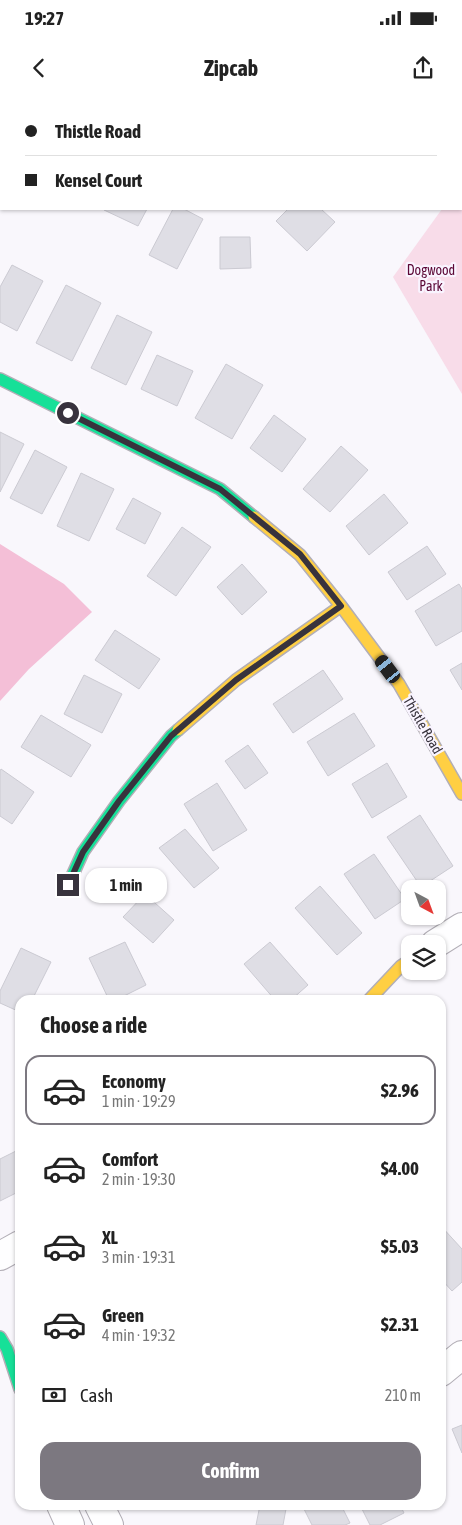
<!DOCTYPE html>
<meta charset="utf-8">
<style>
:root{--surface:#fff;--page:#f2f2f2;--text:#222;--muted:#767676;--line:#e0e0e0;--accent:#7c7880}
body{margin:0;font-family:"Asap Condensed",sans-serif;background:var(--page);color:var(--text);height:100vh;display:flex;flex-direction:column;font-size:19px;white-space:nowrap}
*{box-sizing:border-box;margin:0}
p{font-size:16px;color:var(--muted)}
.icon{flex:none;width:28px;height:28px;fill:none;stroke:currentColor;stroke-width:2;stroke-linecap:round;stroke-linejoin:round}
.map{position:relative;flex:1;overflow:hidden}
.details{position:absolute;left:15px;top:895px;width:431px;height:515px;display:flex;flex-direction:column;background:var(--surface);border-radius:15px;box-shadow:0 1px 4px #0004}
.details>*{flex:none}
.guide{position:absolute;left:0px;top:0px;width:462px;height:110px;box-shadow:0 1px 4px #0004;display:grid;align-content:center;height:110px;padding:0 25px;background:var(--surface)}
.needle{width:32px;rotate:139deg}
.fabs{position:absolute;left:401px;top:780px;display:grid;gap:10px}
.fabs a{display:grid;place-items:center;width:45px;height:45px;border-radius:10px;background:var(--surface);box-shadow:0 1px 4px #0004;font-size:25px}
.end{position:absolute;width:22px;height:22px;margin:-11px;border:6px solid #38333d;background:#fff;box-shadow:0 0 0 2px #fff}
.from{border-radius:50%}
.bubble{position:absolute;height:35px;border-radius:15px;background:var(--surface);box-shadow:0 1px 4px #0004;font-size:16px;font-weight:700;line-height:35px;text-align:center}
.car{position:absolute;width:15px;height:30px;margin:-15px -8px;border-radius:6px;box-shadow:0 0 4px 1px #0007;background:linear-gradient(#222 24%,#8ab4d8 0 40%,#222 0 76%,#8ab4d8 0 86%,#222 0)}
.guide b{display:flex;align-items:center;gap:18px;height:48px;font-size:19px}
.guide b+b{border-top:1px solid var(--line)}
.guide i{width:12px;height:12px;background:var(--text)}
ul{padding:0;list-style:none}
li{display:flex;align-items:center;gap:15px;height:70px;margin:0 10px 8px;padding:0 15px;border:2px solid transparent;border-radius:15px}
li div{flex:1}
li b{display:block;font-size:19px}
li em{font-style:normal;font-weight:700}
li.selected{border-color:var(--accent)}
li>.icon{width:45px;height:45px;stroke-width:1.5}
h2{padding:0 25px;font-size:22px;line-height:60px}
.pay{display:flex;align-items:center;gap:12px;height:55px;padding:0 25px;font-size:19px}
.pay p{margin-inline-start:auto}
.button{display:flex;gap:10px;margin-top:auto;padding:10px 25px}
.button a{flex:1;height:58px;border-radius:15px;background:var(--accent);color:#fff;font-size:20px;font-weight:700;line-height:58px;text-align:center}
.status{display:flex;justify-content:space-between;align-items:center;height:35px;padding:0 25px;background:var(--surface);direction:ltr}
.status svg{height:14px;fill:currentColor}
header{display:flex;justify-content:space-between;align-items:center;height:65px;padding:0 25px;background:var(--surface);font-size:22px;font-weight:700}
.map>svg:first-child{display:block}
</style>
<div class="status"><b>19:27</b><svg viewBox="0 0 49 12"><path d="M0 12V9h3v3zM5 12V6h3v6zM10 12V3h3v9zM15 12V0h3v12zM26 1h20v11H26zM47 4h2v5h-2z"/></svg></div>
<header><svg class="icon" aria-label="back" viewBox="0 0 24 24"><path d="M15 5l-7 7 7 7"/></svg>Zipcab<svg class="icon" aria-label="share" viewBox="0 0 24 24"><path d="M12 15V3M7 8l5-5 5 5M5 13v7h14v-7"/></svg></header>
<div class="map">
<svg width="462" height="1425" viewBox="0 0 462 1425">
<rect width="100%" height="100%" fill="#f9f7fc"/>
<path fill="#f8dce9" d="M462,81V294L393,177L442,109H461Z"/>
<path fill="#f4bfd7" d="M0,444L64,484L92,512L29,569L0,601Z"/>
<path fill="#dfdee5" stroke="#cbcad2" d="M105,109H147L138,126L104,110Z
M173,109H184L203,119L177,169L149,155Z
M288,109H321L335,122L307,151L276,121Z
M220,137H250L251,168L220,169Z
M12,165L43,181L17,231L0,222V187Z
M66,185L101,203L72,261L36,243Z
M117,215L152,232L126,285L91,268Z
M157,255L193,271L177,306L141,289Z
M226,264L263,285L232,339L195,318Z
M274,315L306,339L282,372L250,348Z
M0,332L24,344L0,392Z
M341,346L368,370L330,412L303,389Z
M35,350L67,367L42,414L10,398Z
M81,373L114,389L89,441L57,426Z
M384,394L408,423L369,455L346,426Z
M133,398L161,413L145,444L116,429Z
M182,427L211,447L176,496L147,476Z
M427,446L446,474L407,500L388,472Z
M242,464L267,492L242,515L217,487Z
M459,484L462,489V531L436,546L415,511Z
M115,530L160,559L139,589L95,560Z
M462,563V590L450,570Z
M323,570L343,599L293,633L273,604Z
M84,575L122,594L102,633L64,614Z
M354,613L375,646L328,676L307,642Z
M41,615L91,645L71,677L21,647Z
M248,645L268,673L245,689L225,661Z
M387,663L407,697L372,718L352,684Z
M1,669L34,692L12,724L0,716V671Z
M217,683L247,730L213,751L184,704Z
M420,715L453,766L421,787L387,737Z
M185,729L219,768L194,788L159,748Z
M374,754L405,799L375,819L344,774Z
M320,786L362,833L337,855L295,808Z
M145,794L174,820L153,843L123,817Z
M125,842L146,885L116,900H109L89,858Z
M270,842L308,885L291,900H275L244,864Z
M21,848L51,862L32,900H20V912L0,903V891Z
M20,1049V1091L0,1101V1059Z
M441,1126L462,1149V1182L452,1191L441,1179Z
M462,1325V1353L452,1329Z
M260,1405L286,1409L283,1425H256Z
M302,1405H341L350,1423L345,1425H312Z
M360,1405H400L404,1413L380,1425H370Z"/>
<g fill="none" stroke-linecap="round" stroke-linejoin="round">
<g stroke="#b2aeb6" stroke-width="30">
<path id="street" d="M128,0L131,1
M435,844L462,827
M0,1156L20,1145
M441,1272L462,1255
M61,1405L70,1425
M99,1405L109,1425"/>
</g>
<g stroke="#b2aeb6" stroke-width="14">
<path id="fast" d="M0,279L220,389L254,417
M68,785L83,752L119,701L171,636L178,630
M0,1237L7,1249L20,1289"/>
</g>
<g stroke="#b2aeb6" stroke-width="14">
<path id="slow" d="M254,417L300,455L341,506L399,584L462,694
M178,630L236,580L341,506
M369,900L401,866L410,860"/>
</g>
<use href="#street" stroke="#fefeff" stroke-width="28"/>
<use href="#fast" stroke="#16e098" stroke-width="11"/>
<use href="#slow" stroke="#ffcf43" stroke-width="11"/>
</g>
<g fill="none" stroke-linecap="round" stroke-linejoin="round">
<path stroke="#38333d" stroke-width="6" d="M68,313L220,389L300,454L341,506L236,580L171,636L119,701L83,752L68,785"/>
</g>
<g text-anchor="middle" stroke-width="4.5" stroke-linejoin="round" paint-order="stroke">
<g font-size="14" fill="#5b0735" stroke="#f9f4ff">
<text x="431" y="175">Dogwood<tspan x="431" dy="16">Park</tspan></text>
</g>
<g font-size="14" fill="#38333d" stroke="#f9f4ff">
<text transform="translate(423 625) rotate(60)" y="5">Thistle Road</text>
</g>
</g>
</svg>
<div class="fabs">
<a><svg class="needle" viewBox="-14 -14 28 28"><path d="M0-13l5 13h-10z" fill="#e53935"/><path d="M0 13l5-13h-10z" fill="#767676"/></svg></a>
<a><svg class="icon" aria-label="layers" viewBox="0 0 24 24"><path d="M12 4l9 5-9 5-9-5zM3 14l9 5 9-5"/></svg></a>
</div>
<i class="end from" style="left:68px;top:313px"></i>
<i class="end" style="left:68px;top:785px"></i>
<div class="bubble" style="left:85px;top:768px;width:82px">1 min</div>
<i class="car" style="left:388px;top:569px;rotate:323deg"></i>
<div class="guide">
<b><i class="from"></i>Thistle Road</b>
<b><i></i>Kensel Court</b>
</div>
<section class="details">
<h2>Choose a ride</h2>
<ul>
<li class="selected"><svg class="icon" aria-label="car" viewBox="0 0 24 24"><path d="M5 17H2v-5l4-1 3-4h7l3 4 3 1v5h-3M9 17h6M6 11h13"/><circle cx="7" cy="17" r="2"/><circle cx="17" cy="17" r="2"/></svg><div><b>Economy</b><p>1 min · 19:29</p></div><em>$2.96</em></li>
<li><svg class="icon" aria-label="car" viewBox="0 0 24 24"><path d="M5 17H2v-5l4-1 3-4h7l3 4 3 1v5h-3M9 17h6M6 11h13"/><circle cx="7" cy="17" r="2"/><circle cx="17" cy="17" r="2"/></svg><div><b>Comfort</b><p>2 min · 19:30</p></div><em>$4.00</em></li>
<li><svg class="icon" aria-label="car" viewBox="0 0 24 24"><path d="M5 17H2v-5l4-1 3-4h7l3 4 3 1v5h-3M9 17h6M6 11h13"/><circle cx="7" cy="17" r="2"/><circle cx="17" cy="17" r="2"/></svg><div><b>XL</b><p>3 min · 19:31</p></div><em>$5.03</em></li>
<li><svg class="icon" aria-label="car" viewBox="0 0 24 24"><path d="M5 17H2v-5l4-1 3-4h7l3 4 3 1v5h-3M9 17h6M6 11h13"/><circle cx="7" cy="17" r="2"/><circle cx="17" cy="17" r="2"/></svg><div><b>Green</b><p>4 min · 19:32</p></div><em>$2.31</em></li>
</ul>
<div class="pay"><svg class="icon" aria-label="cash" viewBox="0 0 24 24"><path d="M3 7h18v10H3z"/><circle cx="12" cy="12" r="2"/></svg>Cash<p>210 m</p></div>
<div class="button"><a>Confirm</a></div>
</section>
</div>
